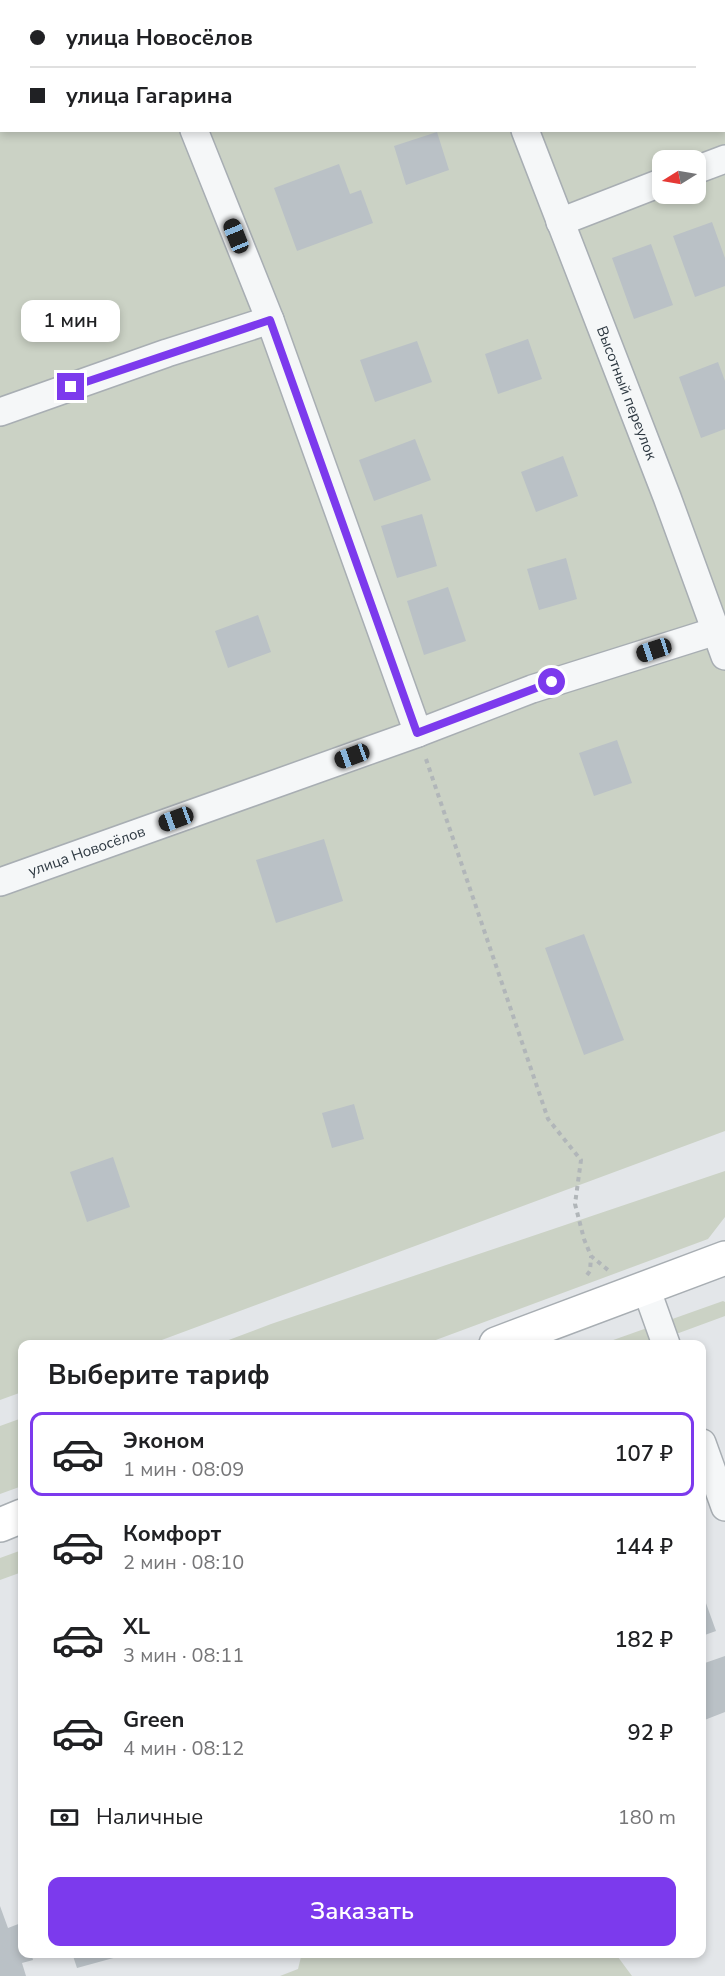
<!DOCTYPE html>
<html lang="ru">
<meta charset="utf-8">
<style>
:root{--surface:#fff;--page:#f6f6f6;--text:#202124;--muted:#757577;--line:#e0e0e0;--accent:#7c3aed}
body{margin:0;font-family:"Nunito Sans",sans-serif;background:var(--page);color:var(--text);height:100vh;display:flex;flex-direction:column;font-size:22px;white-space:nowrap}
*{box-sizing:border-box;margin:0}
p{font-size:20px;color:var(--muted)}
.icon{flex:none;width:33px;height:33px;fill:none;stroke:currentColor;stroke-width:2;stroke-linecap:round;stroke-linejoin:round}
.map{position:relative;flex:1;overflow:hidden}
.side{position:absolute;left:18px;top:1340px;width:688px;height:618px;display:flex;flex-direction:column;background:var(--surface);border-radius:12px;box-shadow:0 3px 9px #0003}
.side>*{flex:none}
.guide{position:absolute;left:0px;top:0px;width:726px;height:132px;box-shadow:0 3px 9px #0003;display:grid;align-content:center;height:132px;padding:0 30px;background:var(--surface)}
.needle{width:39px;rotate:259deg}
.buttons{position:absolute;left:652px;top:150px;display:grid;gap:12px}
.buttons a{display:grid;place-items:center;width:54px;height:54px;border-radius:12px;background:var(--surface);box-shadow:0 3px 9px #0003;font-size:30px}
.end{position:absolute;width:27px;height:27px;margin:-14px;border:8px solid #7c3aed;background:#fff;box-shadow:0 0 0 3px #fff}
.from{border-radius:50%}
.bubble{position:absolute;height:42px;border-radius:12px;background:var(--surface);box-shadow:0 3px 9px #0003;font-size:20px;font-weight:600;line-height:42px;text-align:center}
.car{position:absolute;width:18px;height:36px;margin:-18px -9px;border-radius:8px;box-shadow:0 0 4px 2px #0007;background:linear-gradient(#222 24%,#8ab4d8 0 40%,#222 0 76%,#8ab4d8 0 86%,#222 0)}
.guide b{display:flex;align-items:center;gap:21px;height:57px;font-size:22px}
.guide b+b{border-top:2px solid var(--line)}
.guide i{width:15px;height:15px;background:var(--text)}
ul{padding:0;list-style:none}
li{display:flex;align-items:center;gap:18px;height:84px;margin:0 12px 9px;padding:0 18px;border:3px solid transparent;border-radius:12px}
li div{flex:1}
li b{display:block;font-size:22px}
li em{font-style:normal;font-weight:600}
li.selected{border-color:var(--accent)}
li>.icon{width:54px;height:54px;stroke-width:1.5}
h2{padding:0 30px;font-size:27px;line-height:72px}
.pay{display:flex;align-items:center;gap:15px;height:66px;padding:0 30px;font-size:22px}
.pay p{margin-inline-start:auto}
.button{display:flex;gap:12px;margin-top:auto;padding:12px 30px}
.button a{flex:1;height:69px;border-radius:12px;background:var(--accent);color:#fff;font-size:24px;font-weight:600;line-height:69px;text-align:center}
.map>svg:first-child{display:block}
</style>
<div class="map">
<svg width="725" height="1976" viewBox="0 0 725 1976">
<rect width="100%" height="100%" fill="#e3e6e9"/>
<path fill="#cbd2c5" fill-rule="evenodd" d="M0,0H725V1131L151,1344H22V1392L0,1400ZM2,2H724V130H2ZM663,160H696V194H663Z
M725,1171V1217L708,1239L425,1344H218L271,1324Z
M723,1301L725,1302V1316L649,1344H602Z
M22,1418V1486L0,1494V1426Z
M22,1550V1572L0,1580V1558Z
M302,1953H615L632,1976H280L298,1969Z"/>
<path fill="#bac1c6" d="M437,132L449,170L406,185L394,146Z
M339,164L350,194L361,190L373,223L297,251L274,188Z
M712,222L725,258V286L695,297L673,236Z
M651,244L673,305L634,319L612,258Z
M528,339L542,379L498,394L485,354Z
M417,341L432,382L375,402L360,360Z
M718,362L725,381V429L701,438L679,377Z
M415,439L431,480L374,501L359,460Z
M563,456L578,496L536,512L521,472Z
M422,514L437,566L397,578L381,526Z
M566,558L577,599L539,610L527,569Z
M448,587L466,641L424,655L407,601Z
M258,615L271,652L228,668L215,631Z
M617,740L632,783L594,796L579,753Z
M324,839L343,901L276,923L256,860Z
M584,934L624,1040L584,1055L545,948Z
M354,1104L364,1139L332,1148L322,1113Z
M113,1157L130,1207L87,1222L70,1172Z
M702,1592L716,1631L702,1636Z
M725,1656V1712L702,1721V1664Z
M0,1906L8,1928L21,1923L22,1953H31L33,1960L22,1963L26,1976H0Z
M72,1953H128V1954L77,1968Z"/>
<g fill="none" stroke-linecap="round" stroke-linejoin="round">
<g stroke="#a8aeb3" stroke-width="30">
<g id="street">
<path d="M142,0L143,2"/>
<path d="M476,0L477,2"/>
<path d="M194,130L270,320L418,733"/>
<path id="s1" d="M525,130L667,497L725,656"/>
<path d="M696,170L725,159"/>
<path d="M560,222L663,182"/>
<path d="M0,412L167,353L270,320"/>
<path id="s2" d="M0,882L418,733L532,689L716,631"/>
<path d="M646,1288L666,1344"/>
<path d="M702,1443L725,1507"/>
</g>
</g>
<g stroke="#a8aeb3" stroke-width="36">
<path id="secondary" d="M496,1344L725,1258
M0,1525L22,1516"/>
</g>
<path stroke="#b1b6b9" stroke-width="4" stroke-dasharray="4.5 4.5" stroke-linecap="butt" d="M426,759L548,1119L581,1160L575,1204L584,1239L591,1256L608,1270
M587,1275L590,1271L591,1257"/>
<use href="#street" stroke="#f5f7f8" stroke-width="27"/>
<use href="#secondary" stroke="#fff" stroke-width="33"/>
</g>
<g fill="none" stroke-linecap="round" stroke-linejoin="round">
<path stroke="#7c3aed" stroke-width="8" d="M71,387L270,320L417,733L552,682"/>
</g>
<g text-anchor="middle" stroke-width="6" stroke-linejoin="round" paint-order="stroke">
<g font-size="15" fill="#2c3740" stroke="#f2f5f7">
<text dy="5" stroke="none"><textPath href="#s1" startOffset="282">Высотный переулок</textPath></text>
<text dy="5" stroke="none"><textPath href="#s2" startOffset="92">улица Новосёлов</textPath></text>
</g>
</g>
</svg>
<div class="buttons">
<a><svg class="needle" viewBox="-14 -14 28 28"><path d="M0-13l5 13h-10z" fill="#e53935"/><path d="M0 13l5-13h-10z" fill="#757577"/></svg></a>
</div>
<i class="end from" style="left:552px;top:682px"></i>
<i class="end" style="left:71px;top:387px"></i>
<div class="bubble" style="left:21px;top:300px;width:99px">1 мин</div>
<i class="car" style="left:236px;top:236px;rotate:338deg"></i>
<i class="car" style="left:654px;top:650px;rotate:252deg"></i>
<i class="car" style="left:352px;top:756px;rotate:250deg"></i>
<i class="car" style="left:176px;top:819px;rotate:250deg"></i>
<div class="guide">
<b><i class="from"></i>улица Новосёлов</b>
<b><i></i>улица Гагарина</b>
</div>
<section class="side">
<h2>Выберите тариф</h2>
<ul>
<li class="selected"><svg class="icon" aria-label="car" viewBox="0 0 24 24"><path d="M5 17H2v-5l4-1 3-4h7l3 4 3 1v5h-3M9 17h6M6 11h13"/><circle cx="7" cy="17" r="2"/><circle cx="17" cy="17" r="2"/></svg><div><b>Эконом</b><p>1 мин · 08:09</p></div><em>107 ₽</em></li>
<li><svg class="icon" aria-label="car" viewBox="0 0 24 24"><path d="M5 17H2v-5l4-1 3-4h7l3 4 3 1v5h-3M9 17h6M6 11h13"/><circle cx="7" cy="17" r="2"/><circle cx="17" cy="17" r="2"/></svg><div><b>Комфорт</b><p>2 мин · 08:10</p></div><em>144 ₽</em></li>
<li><svg class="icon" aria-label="car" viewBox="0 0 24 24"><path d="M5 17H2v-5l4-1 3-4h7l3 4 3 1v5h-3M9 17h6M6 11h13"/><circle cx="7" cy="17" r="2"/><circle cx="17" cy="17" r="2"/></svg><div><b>XL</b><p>3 мин · 08:11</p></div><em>182 ₽</em></li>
<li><svg class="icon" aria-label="car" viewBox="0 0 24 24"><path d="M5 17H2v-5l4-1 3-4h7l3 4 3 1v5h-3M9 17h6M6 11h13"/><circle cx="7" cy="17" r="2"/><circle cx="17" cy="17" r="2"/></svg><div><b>Green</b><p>4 мин · 08:12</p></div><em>92 ₽</em></li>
</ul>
<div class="pay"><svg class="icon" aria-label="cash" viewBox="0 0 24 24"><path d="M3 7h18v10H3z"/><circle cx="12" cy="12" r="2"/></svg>Наличные<p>180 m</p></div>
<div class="button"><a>Заказать</a></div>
</section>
</div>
